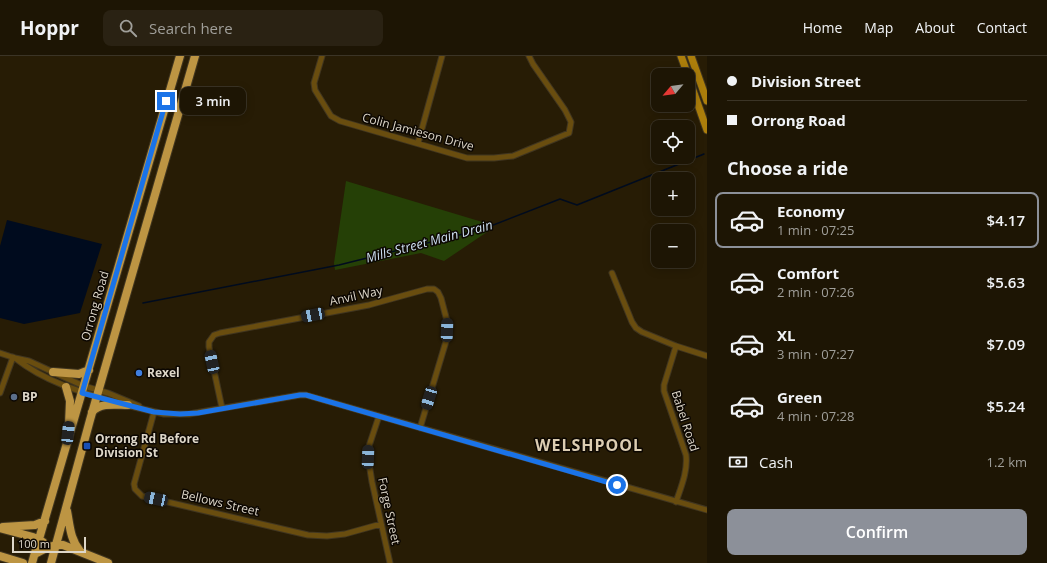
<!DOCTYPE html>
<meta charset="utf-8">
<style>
:root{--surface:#1d1504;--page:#2a2213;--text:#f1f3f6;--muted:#a09f9a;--line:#3b3426;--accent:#8c9099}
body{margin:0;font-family:"Open Sans",sans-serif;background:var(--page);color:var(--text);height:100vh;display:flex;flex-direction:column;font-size:15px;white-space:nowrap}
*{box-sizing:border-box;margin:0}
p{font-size:13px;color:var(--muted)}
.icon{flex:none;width:22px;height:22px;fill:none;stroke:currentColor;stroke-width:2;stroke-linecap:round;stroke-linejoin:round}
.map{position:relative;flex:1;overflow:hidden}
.sheet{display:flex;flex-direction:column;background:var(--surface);width:340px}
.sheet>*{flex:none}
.hud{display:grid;align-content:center;height:88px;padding:0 20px;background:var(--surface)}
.needle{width:26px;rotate:241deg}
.tools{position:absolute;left:651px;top:12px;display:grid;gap:8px}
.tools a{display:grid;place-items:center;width:44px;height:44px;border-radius:8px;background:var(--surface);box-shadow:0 2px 10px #0003,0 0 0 1px var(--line);font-size:20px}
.scale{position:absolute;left:12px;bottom:10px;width:74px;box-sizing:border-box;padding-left:4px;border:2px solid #ded7c9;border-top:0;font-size:11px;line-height:14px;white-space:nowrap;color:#ded7c9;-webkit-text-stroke:3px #0c0702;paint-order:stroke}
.end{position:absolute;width:18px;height:18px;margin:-9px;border:5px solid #1a73e8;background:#fff;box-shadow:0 0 0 2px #fff}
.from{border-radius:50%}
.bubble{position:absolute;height:28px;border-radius:8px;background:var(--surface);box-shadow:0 2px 10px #0003,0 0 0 1px var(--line);font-size:13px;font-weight:600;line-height:28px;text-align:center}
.car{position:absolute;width:12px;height:24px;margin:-12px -6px;border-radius:5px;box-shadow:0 0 3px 1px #0007;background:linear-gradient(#222 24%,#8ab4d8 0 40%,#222 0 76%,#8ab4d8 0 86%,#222 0)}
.hud b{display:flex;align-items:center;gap:14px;height:38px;font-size:15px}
.hud b+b{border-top:1px solid var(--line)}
.hud i{width:10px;height:10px;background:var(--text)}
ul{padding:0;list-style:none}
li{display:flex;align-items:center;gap:12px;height:56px;margin:0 8px 6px;padding:0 12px;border:2px solid transparent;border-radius:8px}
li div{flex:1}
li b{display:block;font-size:15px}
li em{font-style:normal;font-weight:600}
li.current{border-color:var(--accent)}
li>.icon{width:36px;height:36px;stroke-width:1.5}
h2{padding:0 20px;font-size:18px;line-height:48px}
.pay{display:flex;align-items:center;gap:10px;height:44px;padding:0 20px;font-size:15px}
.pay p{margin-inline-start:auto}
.cta{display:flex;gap:8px;margin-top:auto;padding:8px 20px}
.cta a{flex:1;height:46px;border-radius:8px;background:var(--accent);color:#fff;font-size:16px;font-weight:600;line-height:46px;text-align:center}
header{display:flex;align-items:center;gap:24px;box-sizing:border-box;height:56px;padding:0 20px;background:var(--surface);border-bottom:1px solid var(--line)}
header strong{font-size:19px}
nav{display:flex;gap:22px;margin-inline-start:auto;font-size:14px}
.search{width:280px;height:36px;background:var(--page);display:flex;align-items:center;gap:10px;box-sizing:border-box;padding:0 14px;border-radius:8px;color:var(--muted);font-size:15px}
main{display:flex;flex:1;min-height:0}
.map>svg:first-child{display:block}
</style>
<header>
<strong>Hoppr</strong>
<div class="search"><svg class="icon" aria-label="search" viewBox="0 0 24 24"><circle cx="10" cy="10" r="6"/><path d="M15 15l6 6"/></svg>Search here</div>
<nav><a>Home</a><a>Map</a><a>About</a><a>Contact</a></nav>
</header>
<main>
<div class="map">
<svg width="707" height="507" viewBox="0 0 707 507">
<rect width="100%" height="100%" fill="#271c05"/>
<path fill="#254006" d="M346,125L489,168L490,174L444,205L421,197L335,214L334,207Z"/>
<path fill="#000b1e" d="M7,164L102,188L80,257L24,268L0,262V190Z"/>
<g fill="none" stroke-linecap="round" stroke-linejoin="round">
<path stroke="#000b1e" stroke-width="1.5" d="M143,247L339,209L483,173L560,143L577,149L704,98"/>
<g stroke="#413620" stroke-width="7">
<path id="minor" d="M322,0L314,27L315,34L331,60L340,65L467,102H494L513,100L569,77L571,66L565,54L533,8L529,0
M418,87L442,0
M612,217L632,266L636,272L642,276L676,290L707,300
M676,290L664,329V335L686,399C688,415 681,431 676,446
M0,297L15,302L29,305L66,322L84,330L108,337L139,350
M15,302C45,326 81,336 116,346
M0,337L13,301
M126,349L164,358H189L300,339H306L707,454
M222,352L209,291V286L214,279L220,277L369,249L427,233H434L438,236L441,242L447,265V282L420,372
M154,356L134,428L135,433L142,440L308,479L327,480L345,478L381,468
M379,360L369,390L368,401L372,426L390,507"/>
</g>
<g stroke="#413620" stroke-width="9">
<path id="major" d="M681,0L688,19
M691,0L707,45
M688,20L707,74"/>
</g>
<g stroke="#413620" stroke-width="10">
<path id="highway" d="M53,316L79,318L89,314
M66,331L70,345L69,368
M92,356C101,346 116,349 128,349
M67,455C70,470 70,483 80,495
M3,471L35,469L45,465
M0,472L33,481L43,486
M35,498C44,493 52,488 63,489L108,507
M0,500L23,507
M32,507L180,0
M51,507L90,364L195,0"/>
</g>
<use href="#minor" stroke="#694d0f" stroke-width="5"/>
<use href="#major" stroke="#ac7e0b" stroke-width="7"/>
<use href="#highway" stroke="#bd9543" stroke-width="8"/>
</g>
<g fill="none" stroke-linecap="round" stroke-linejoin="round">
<path stroke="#1a73e8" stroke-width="5" d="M166,45L82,337L154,356L180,358L198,357L300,339H306L617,429"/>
</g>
<circle fill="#3f7fe0" stroke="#0c0702" stroke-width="1.5" cx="139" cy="317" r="4"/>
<circle fill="#5c6f8a" stroke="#0c0702" stroke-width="1.5" cx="14" cy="341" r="4"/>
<rect fill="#1a4fb4" stroke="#0c0702" stroke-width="1.5" x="83" y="386" width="8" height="8" rx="2"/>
<g text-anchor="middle" stroke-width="3" stroke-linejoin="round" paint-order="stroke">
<g font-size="12" fill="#ded7c9" stroke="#0c0702">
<text transform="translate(418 76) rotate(15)" y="4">Colin Jamieson Drive</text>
<text transform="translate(356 240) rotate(-12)" y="4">Anvil Way</text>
<text transform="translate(95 250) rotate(-74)" y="4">Orrong Road</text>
<text transform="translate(685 365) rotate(72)" y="4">Babel Road</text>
<text transform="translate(220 447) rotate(13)" y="4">Bellows Street</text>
<text transform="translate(389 455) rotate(78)" y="4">Forge Street</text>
</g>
<g font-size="12" font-weight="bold" fill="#ded7c9" stroke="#0c0702" text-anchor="start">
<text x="147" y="321">Rexel</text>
<text x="22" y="345">BP</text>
<text x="95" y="387">Orrong Rd Before<tspan x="95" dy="14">Division St</tspan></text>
</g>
<g font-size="13" font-style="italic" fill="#ccdeef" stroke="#0c0702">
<text transform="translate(429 185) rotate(-15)" y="5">Mills Street Main Drain</text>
</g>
<g font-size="16" font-weight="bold" letter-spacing="1" fill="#dccdb2" stroke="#0c0702">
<text x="589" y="395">WELSHPOOL</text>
</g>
</g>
</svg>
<div class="tools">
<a><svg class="needle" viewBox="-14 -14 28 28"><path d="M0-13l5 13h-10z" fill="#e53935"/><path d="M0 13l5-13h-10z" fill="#a09f9a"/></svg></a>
<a><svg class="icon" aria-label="locate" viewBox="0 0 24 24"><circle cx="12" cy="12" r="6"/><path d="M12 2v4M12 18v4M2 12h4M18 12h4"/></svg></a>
<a>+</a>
<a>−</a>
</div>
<div class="scale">100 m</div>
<i class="end from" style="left:617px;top:429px"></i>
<i class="end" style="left:166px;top:45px"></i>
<div class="bubble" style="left:180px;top:31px;width:66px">3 min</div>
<i class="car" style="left:313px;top:259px;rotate:259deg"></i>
<i class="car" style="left:447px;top:274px;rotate:2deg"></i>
<i class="car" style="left:212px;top:306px;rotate:348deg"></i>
<i class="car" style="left:429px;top:342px;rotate:197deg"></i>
<i class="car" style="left:68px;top:377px;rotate:6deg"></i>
<i class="car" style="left:368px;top:401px;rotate:2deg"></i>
<i class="car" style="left:156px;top:443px;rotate:282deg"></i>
</div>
<section class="sheet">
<div class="hud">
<b><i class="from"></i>Division Street</b>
<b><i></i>Orrong Road</b>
</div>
<h2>Choose a ride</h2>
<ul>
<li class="current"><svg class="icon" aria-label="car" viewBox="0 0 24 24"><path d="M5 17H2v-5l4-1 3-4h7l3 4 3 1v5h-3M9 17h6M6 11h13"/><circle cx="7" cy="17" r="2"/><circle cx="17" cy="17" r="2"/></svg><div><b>Economy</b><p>1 min · 07:25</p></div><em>$4.17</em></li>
<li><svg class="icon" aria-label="car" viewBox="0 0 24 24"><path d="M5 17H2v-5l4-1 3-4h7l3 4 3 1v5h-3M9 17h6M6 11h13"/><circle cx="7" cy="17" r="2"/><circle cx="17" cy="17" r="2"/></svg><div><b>Comfort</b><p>2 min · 07:26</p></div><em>$5.63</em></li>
<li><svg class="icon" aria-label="car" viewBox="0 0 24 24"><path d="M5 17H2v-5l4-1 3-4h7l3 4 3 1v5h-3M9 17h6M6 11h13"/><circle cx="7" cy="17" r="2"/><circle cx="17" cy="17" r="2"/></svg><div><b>XL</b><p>3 min · 07:27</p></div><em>$7.09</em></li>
<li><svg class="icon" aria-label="car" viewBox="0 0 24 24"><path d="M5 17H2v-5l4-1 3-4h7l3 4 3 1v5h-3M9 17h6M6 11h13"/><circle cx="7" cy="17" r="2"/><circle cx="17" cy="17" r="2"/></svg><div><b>Green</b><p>4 min · 07:28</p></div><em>$5.24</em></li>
</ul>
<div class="pay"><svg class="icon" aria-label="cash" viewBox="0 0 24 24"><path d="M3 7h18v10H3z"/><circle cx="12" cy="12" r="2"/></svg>Cash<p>1.2 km</p></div>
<div class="cta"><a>Confirm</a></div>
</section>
</main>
